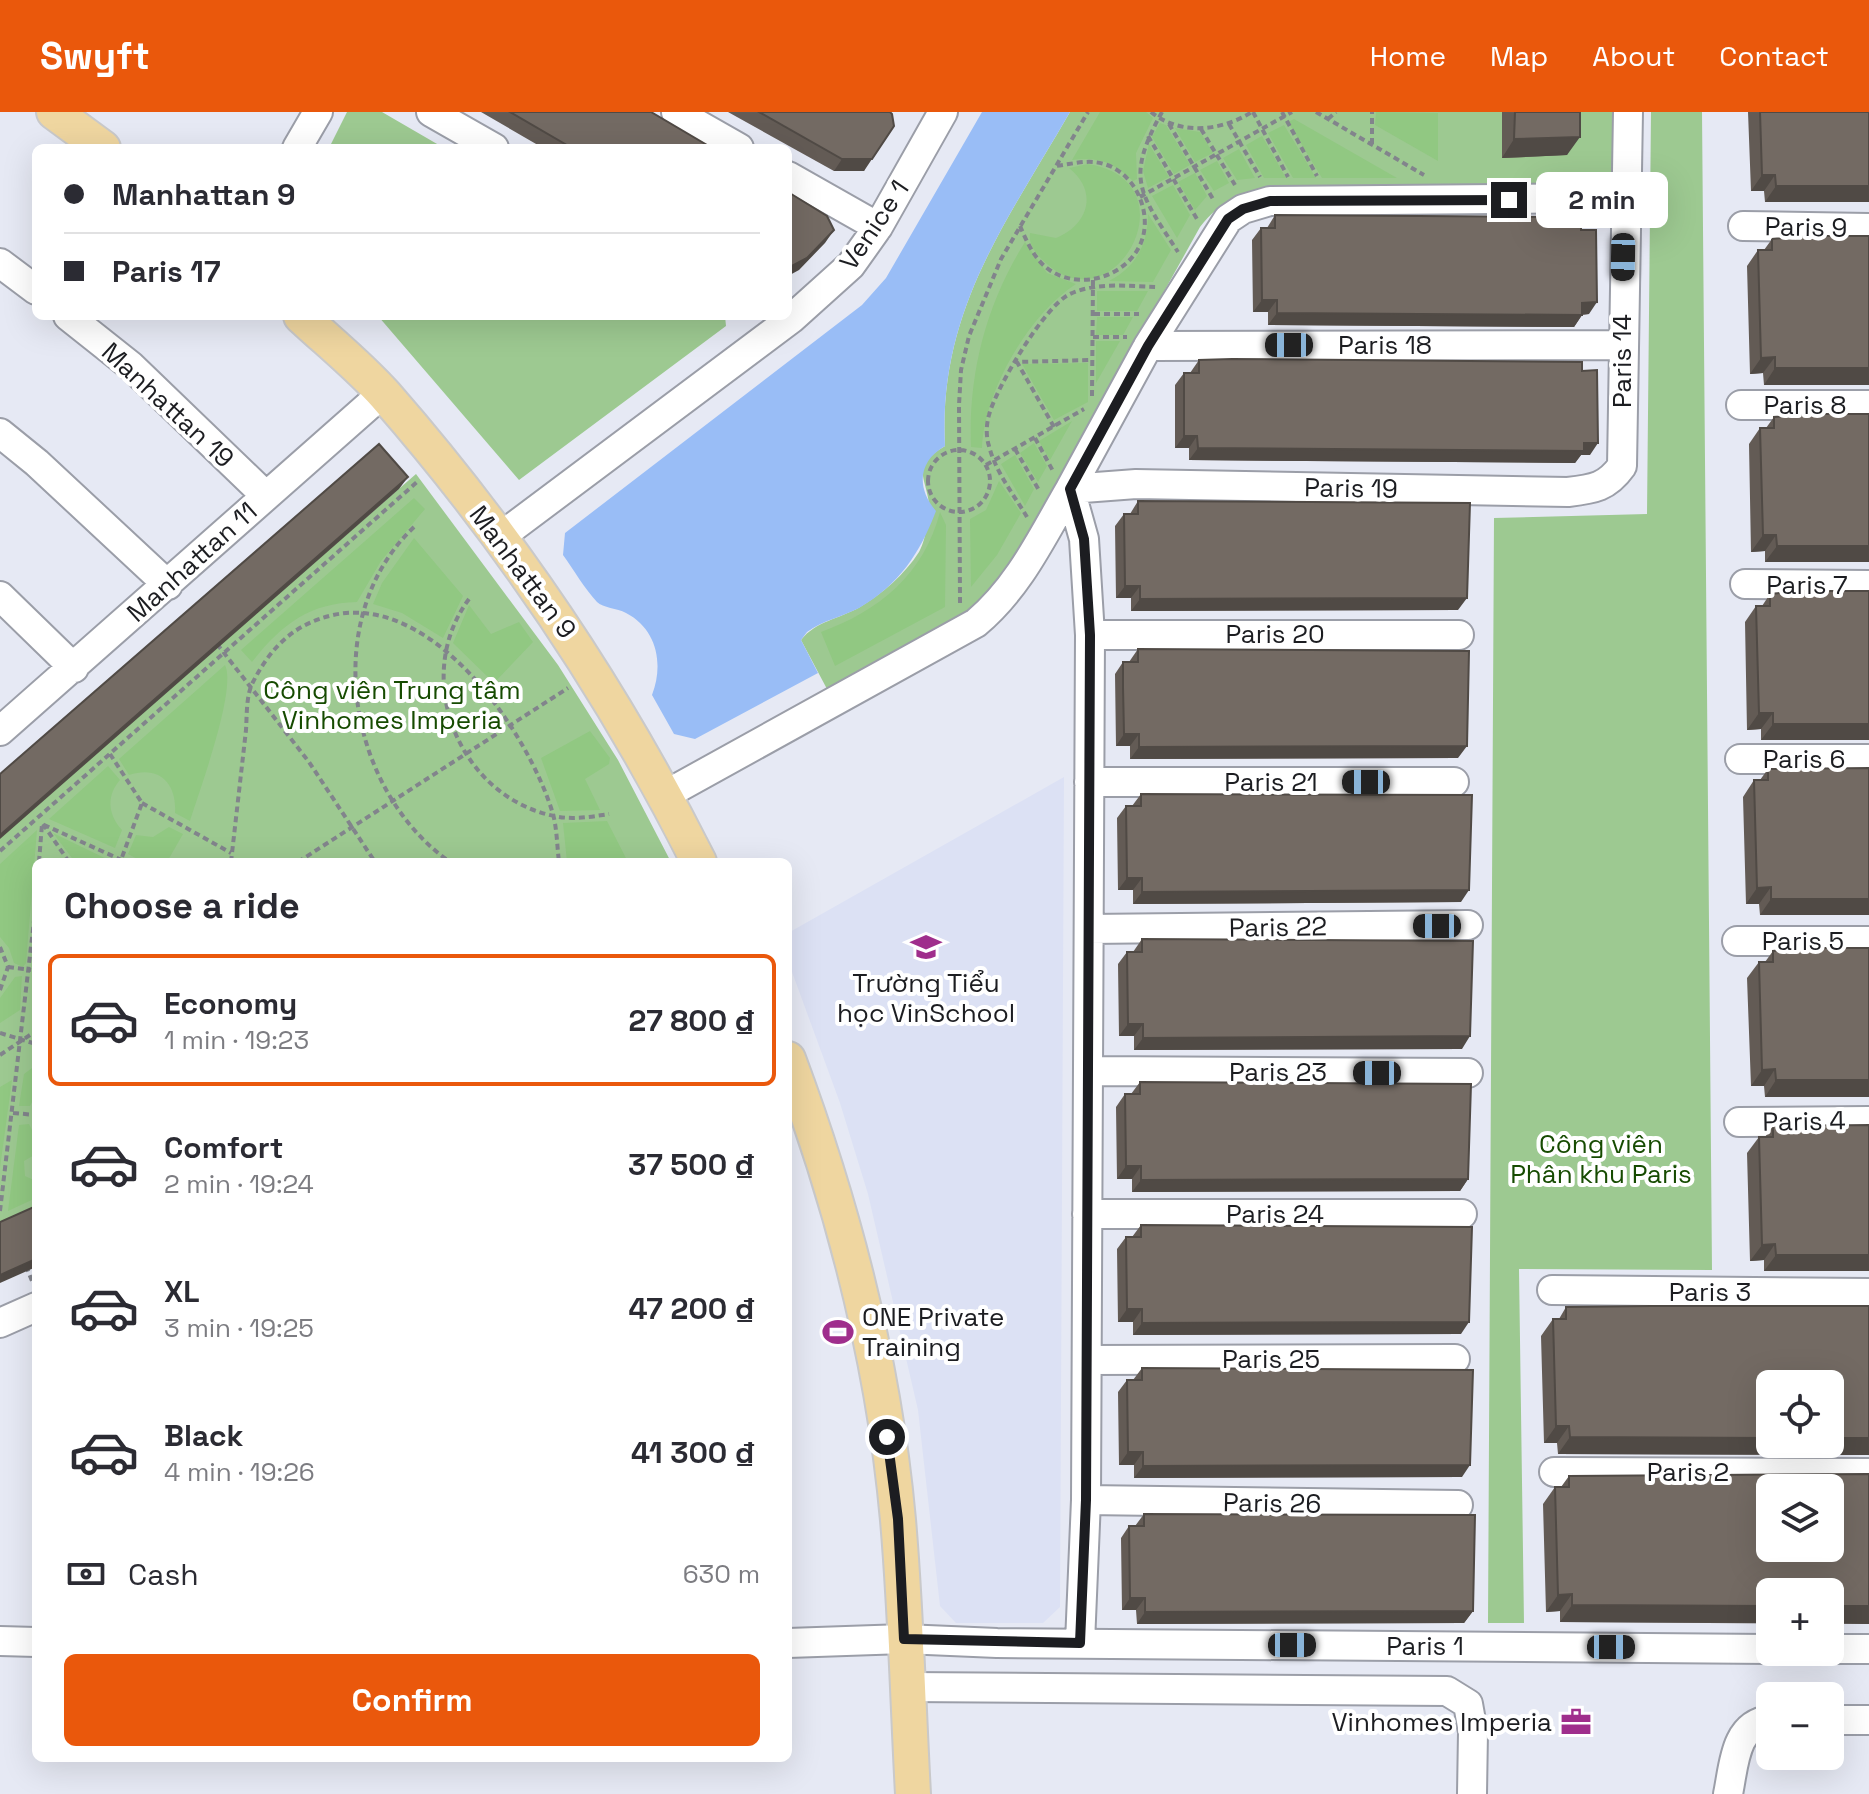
<!DOCTYPE html>
<meta charset="utf-8">
<style>
:root{--surface:#fff;--page:#f2f2f3;--text:#2b2b33;--muted:#7c7c81;--line:#e1e1e2;--accent:#ea580c}
body{margin:0;font-family:"Space Grotesk",sans-serif;background:var(--page);color:var(--text);height:100vh;display:flex;flex-direction:column;font-size:30px;white-space:nowrap}
*{box-sizing:border-box;margin:0}
p{font-size:26px;color:var(--muted)}
.icon{flex:none;width:44px;height:44px;fill:none;stroke:currentColor;stroke-width:2;stroke-linecap:round;stroke-linejoin:round}
.map{position:relative;flex:1;overflow:hidden}
.side{position:absolute;left:32px;top:746px;width:760px;height:904px;display:flex;flex-direction:column;background:var(--surface);border-radius:12px;box-shadow:0 8px 32px #0002}
.side>*{flex:none}
.guide{position:absolute;left:32px;top:32px;width:760px;height:176px;border-radius:12px;box-shadow:0 8px 32px #0002;display:grid;align-content:center;height:176px;padding:0 32px;background:var(--surface)}
.tools{position:absolute;left:1756px;top:1258px;display:grid;gap:16px}
.tools a{display:grid;place-items:center;width:88px;height:88px;border-radius:12px;background:var(--surface);box-shadow:0 8px 32px #0002;font-size:40px}
.end{position:absolute;width:36px;height:36px;margin:-18px;border:10px solid #1c1d21;background:#fff;box-shadow:0 0 0 4px #fff}
.from{border-radius:50%}
.bubble{position:absolute;height:56px;border-radius:12px;background:var(--surface);box-shadow:0 8px 32px #0002;font-size:26px;font-weight:700;line-height:56px;text-align:center}
.car{position:absolute;width:24px;height:48px;margin:-24px -12px;border-radius:10px;box-shadow:0 0 6px 2px #0007;background:linear-gradient(#222 24%,#8ab4d8 0 40%,#222 0 76%,#8ab4d8 0 86%,#222 0)}
.guide b{display:flex;align-items:center;gap:28px;height:76px;font-size:30px}
.guide b+b{border-top:2px solid var(--line)}
.guide i{width:20px;height:20px;background:var(--text)}
ul{padding:0;list-style:none}
li{display:flex;align-items:center;gap:24px;height:132px;margin:0 16px 12px;padding:0 16px;border:4px solid transparent;border-radius:12px}
li div{flex:1}
li b{display:block;font-size:30px}
li em{font-style:normal;font-weight:700}
li.active{border-color:var(--accent)}
li>.icon{width:72px;height:72px;stroke-width:1.5}
h2{padding:0 32px;font-size:36px;line-height:96px}
.pay{display:flex;align-items:center;gap:20px;height:88px;padding:0 32px;font-size:30px}
.pay p{margin-inline-start:auto}
.cta{display:flex;gap:16px;margin-top:auto;padding:16px 32px}
.cta a{flex:1;height:92px;border-radius:12px;background:var(--accent);color:#fff;font-size:32px;font-weight:700;line-height:92px;text-align:center}
header{display:flex;align-items:center;gap:48px;box-sizing:border-box;height:112px;padding:0 40px;background:var(--accent);color:#fff}
header strong{font-size:38px}
nav{display:flex;gap:44px;margin-inline-start:auto;font-size:28px}
.map>svg:first-child{display:block}
</style>
<header>
<strong>Swyft</strong>
<nav><a>Home</a><a>Map</a><a>About</a><a>Contact</a></nav>
</header>
<div class="map">
<svg width="1869" height="1682" viewBox="0 0 1869 1682">
<rect width="100%" height="100%" fill="#e6e9f4"/>
<path fill="#dce1f4" d="M1064,665L1060,1495L1043,1511H956L940,1494L918,1298L868,1082L840,991L788,849V821Z"/>
<path fill="#9dc991" d="M347,0H382L444,36H329Z
M1070,0H1618L1614,67L1607,74L1271,79C1238,80 1220,90 1200,115L1006,463C960,518 889,544 827,577L801,528C816,509 839,507 860,495C882,482 905,462 919,440C925,430 930,404 929,392C926,364 910,355 945,334C938,199 1006,111 1070,0Z
M1651,0H1702L1712,1158L1519,1157L1524,1511H1488L1494,406L1647,402Z
M378,204H725L726,214L519,368Z
M416,362L558,553L618,648L671,750H36V1102L0,1118V724Z"/>
<path fill="#91c882" d="M1100,0H1146L1153,6L1136,41L1137,67L1133,69C1115,51 1098,44 1072,48Z
M1376,0L1438,1V49L1375,13Z
M1294,7L1397,66H1322L1288,10Z
M1160,11L1166,13L1190,53L1174,62L1152,25Z
M1284,13L1316,66H1293L1268,21Z
M1175,16L1200,20L1213,41L1195,50Z
M1262,24L1286,66H1264L1246,33Z
M1149,32L1169,65L1148,76L1143,59Z
M1239,37L1255,66L1237,68L1223,46Z
M1217,49L1229,71L1214,79L1200,58Z
M1088,52C1194,69 1116,214 1047,152C1038,144 1028,134 1030,121L1056,126C1088,113 1099,80 1069,56Z
M1195,61L1207,84L1195,98L1178,70Z
M1173,73L1190,103L1177,126L1152,84Z
M1148,102L1171,138L1153,170L1109,169C1136,155 1148,132 1148,102Z
M1025,130L1047,161L1076,172C1028,203 984,280 982,336L971,335C968,262 986,192 1025,130Z
M1097,179H1148L1137,199H1097Z
M1097,205H1133L1123,223H1096Z
M1096,229H1120L1096,271Z
M1088,251V290L1054,308L1022,252Z
M1072,309L1050,348L1039,329Z
M1034,331L1047,354L1038,370L1020,341Z
M1015,343L1034,377L1025,394L1001,352Z
M999,369L1021,401L997,443L971,475L970,407L986,398Z
M414,386L425,397L381,449L357,490C309,491 281,513 252,550L241,538Z
M940,400L946,413L945,495L835,554L821,520C879,499 924,462 940,400Z
M414,426L463,484L443,526L402,501L373,492L382,471Z
M469,493L491,522L519,510L533,530L494,571L453,531Z
M225,553C237,577 199,680 190,709L175,701C177,671 159,653 129,663L119,647Z
M590,619L610,646L609,652L585,667L600,698L560,699L541,646Z
M108,654L120,668C106,684 108,703 122,718L115,736L49,707Z
M607,709L628,750H567L563,711Z
M169,715L183,722L167,750H143L128,742L136,723L153,725Z
M37,718L26,851L23,855L14,851L9,836L0,825V752Z
M53,721L113,750H75Z
M22,864L20,898L0,911V886L15,865Z
M36,953V982L30,994H19L24,962Z
M12,968L0,1056V975Z
M29,1012L36,1026V1042L24,1049L25,1064L36,1069V1086L8,1099L19,1013Z"/>
<path fill="#99bdf6" d="M982,0H1070C1006,111 938,199 945,334C917,350 917,377 936,399C920,441 899,473 859,496C842,505 823,508 807,520L801,528L818,561L695,627L674,622L652,583C664,552 657,517 626,501C617,496 603,496 597,490C584,476 574,458 563,443L565,421L862,193L886,166Z"/>
<g fill="none" stroke-linecap="round" stroke-linejoin="round">
<g stroke="#9b9ea8" stroke-width="32">
<path id="minor" d="M431,0L494,36
M676,0L739,36
M297,36L318,0
M788,64L878,115
M1743,114L1869,116
M0,151L36,178
M68,204L131,254L266,384
M786,204L791,207L851,153L878,115L943,0
M1148,234L1622,233
M1741,293H1869
M0,321L37,351L168,473
M500,425L791,207
M1745,472L1869,473
M0,484L74,556
M1090,523H1459
M0,619L383,281
M1740,647H1869
M1089,670H1454
M665,683L976,511C1019,475 1042,425 1070,377L1136,372L1568,380C1594,377 1607,375 1622,354L1628,0
M1089,817L1468,813
M1737,829H1869
M1088,959L1468,961
M1739,1010L1869,1009
M1087,1102H1462
M1552,1178L1869,1181
M0,1211L36,1195
M1087,1248L1455,1247
M1554,1360L1869,1361
M1086,1388L1458,1393
M0,1529L36,1530
M788,1531L904,1527L997,1531L1770,1537
M1080,1531L1086,1388L1090,523L1084,427L1070,377L1148,234L1228,107L1243,97L1270,89L1624,86
M1830,1537H1869
M907,1575L1447,1579L1468,1592L1473,1620L1472,1682
M1830,1608H1869
M1728,1682C1734,1654 1734,1612 1770,1608"/>
</g>
<g stroke="#c9c9ca" stroke-width="38">
<path id="major" d="M54,0L103,36
M301,204C329,230 360,255 385,283C511,427 613,579 699,750
M788,947C843,1094 884,1252 898,1408C906,1499 908,1591 913,1682"/>
</g>
<path stroke="#82848c" stroke-width="4" stroke-dasharray="6 4" stroke-linecap="butt" d="M1151,0C1181,24 1221,19 1252,0
M1162,0C1125,67 1139,80 1178,140
M1253,0L1288,65
M1282,0L1317,64
M1316,0L1424,63
M1328,7L1336,0
M1169,12L1213,87
M1229,12L1260,65
M1201,17L1235,73
M1148,24L1197,107
M1372,32V0
M1140,85L1292,0
M1020,114C1027,130 1035,149 1051,159C1081,178 1125,165 1140,133C1154,103 1136,61 1104,52C1088,47 1072,52 1056,54
M1094,202H1139
M1093,225H1127
M1092,284L1093,167
M1054,315L1017,250L1092,248
M1035,326L1053,359
M1015,337L1040,380
M928 369a31 31 0 1 1 62 0a31 31 0 1 1-62 0Z
M986,353L1084,297
M1027,405C1014,383 995,359 989,334C986,325 986,313 989,303C996,276 1045,193 1070,182C1095,170 1129,174 1156,175
M414,415C318,506 347,678 450,750
M469,487C411,565 458,684 554,704C572,708 590,705 609,702
M960,491L959,293L961,258L969,224L1001,147L1088,0
M217,532L309,650L375,750
M110,642L142,691L121,748
M142,691L231,741
M43,712L69,750
M0,739L417,370
M39,750L42,712L126,750
M231,750C236,706 241,662 246,618C247,603 246,583 253,570C271,535 294,512 333,503C433,481 528,619 553,702C557,717 557,734 559,750
M298,750L568,576
M0,835L8,855L0,878
M8,855L31,858
M0,921L36,932
M0,943L36,919
M13,1001L36,1003
M0,1099L36,792
M26,1154L32,1169"/>
<use href="#minor" stroke="#fff" stroke-width="28"/>
<use href="#major" stroke="#efd6a0" stroke-width="34"/>
</g>
<path fill="#635b55" d="M481,0H651L712,36H543Z
M728,0H890L864,59H834Z
M1502,0H1580L1567,43L1502,46Z
M1748,0H1869V90H1765L1764,79H1751Z
M1275,103L1581,118L1589,202L1582,203L1574,215L1268,213V200H1253L1252,128L1261,116H1267Z
M1772,127L1869,273H1764L1763,261L1750,262L1747,154L1758,138H1764Z
M1199,248L1582,259L1590,343H1581L1575,351L1189,348V336H1175V273L1184,261H1190Z
M1774,305L1869,450H1765V439L1751,440L1749,332L1760,316H1766Z
M1138,389L1458,498L1131,499V486H1116L1115,414L1124,402H1130Z
M1770,482L1869,628H1761V617L1747,618L1745,510L1756,494H1762Z
M1138,537L1458,646L1130,647V634H1116L1115,562L1123,550H1129Z
M1869,656V803H1760L1759,792H1746L1743,685L1754,668H1760L1768,657Z
M1141,682L1461,790L1133,792V778H1118L1117,706L1126,694H1132Z
M1142,827L1462,937L1134,938V924H1119L1118,852L1127,840H1133Z
M1773,839L1869,985H1765L1764,974H1751L1747,866L1759,850H1765Z
M1140,970L1468,1067L1460,1079L1132,1080V1067H1117L1116,995L1125,982H1131Z
M1773,1014L1869,1159H1764V1148L1750,1149L1747,1041L1759,1025H1765Z
M1141,1113L1461,1222L1133,1223V1210H1118L1117,1137L1126,1125H1132Z
M1869,1194V1343L1558,1342L1557,1331H1544L1541,1224L1553,1207H1559L1566,1195Z
M1142,1256L1462,1365L1134,1366V1353H1119L1118,1280L1127,1268H1133Z
M1869,1362V1512L1560,1510V1499L1546,1500L1543,1392L1555,1375H1561L1569,1364Z
M1144,1402L1473,1499L1464,1511L1137,1512L1136,1498H1122L1121,1426L1129,1414H1135Z"/>
<path fill="#504a45" d="M1580,25L1567,43L1502,46L1514,27Z
M842,47H872L864,59H834Z
M1762,63H1775L1764,79H1751Z
M1776,74H1869V90H1765Z
M834,118L825,131L799,158L788,164V155Z
M1262,188H1277L1268,200H1253Z
M1597,190L1589,202L1574,203L1582,191Z
M1277,201L1582,203L1574,215L1268,213Z
M1775,245L1763,261L1750,262L1761,246Z
M1775,256H1869V273H1764Z
M1184,324H1197L1189,336H1175Z
M1598,331L1590,343H1581L1575,351L1189,348L1198,336Z
M408,365L399,377L0,727V723Z
M1763,423H1776L1765,439L1751,440Z
M1777,434H1869V450H1765Z
M1125,474H1140L1131,486H1116Z
M1467,486L1458,498L1131,499L1140,487Z
M1759,601H1773L1761,617L1747,618Z
M1773,612H1869V628H1761Z
M1124,622H1139L1130,634H1116Z
M1467,634L1458,646L1130,647L1139,635Z
M1127,766H1142L1133,778H1118Z
M1771,775L1759,792H1746L1757,776Z
M1469,778L1461,790L1133,792L1142,780Z
M1771,787H1869V803H1760Z
M1128,912H1143L1134,924H1119Z
M1470,924L1462,937L1134,938L1143,926Z
M1775,957L1764,974H1751L1762,958Z
M1776,968H1869V985H1765Z
M1126,1054H1141L1132,1067H1117Z
M1468,1067L1460,1079L1132,1080L1141,1068Z
M1775,1132L1764,1148L1750,1149L1762,1133Z
M1776,1143H1869V1159H1764Z
M36,1147V1155L0,1171V1163Z
M1127,1197H1142L1133,1210H1118Z
M1469,1210L1461,1222L1133,1223L1142,1211Z
M1556,1314H1569L1557,1331H1544Z
M1570,1325L1770,1326V1332H1830V1326H1869V1343L1558,1342Z
M1128,1340H1143L1134,1353H1119Z
M1470,1353L1462,1365L1134,1366L1143,1354Z
M1572,1482L1560,1499L1546,1500L1558,1483Z
M1130,1486H1145L1136,1498H1122Z
M1572,1493L1770,1494V1511L1560,1510Z
M1830,1494H1869V1512L1830,1511Z
M1473,1499L1464,1511L1137,1512L1145,1500Z"/>
<path fill="#736a63" stroke="#504a45" stroke-width="2" fill-rule="evenodd" d="M510,0H651L712,36H572Z
M759,0H890L892,2L894,14L872,47H842Z
M1515,0H1580V25L1514,27Z
M1760,0H1869V74H1776L1775,63H1762Z
M788,80L827,104L834,118L807,146L790,155H788Z
M1275,103L1581,105V118H1596L1597,190L1582,191V203L1277,201V188H1262L1261,116H1275Z
M1805,124H1869V256H1775V245L1761,246L1758,138H1772V127Z
M1232,247L1582,250V259L1597,258L1598,331H1584V339L1198,336L1197,324H1184V261H1199V248Z
M1807,302H1869V434H1777L1776,423H1763L1760,316H1774V305Z
M379,332L408,365L0,723V662Z
M1138,389L1470,391L1467,486L1140,487V474H1125L1124,402H1138Z
M1803,479H1869V612H1773V601H1759L1756,494H1770V482Z
M1138,537L1469,539L1467,634L1139,635V622H1124L1123,575V550H1138Z
M1869,656V787H1771V775L1757,776L1754,668H1768V657Z
M1141,682L1472,683L1469,778L1142,780V766H1127L1126,694H1141Z
M1142,827L1473,829L1470,924L1143,926V912H1128L1127,840H1142Z
M1806,836H1869V968H1776L1775,957L1762,958L1759,850H1773V839Z
M1140,970L1471,972L1468,1067L1141,1068V1054H1126L1125,982H1140Z
M1869,1013V1143H1776L1775,1132L1762,1133L1759,1025H1773V1014Z
M36,1094V1147L0,1163V1110Z
M1141,1113L1472,1115L1469,1210L1142,1211V1197H1127L1126,1125H1141Z
M1651,1194H1869V1326H1830V1272H1770V1326L1570,1325L1569,1314H1556L1553,1207H1566V1195Z
M1142,1256L1473,1258L1470,1353L1143,1354V1340H1128L1127,1268H1142Z
M1869,1362V1494H1830V1480H1770V1494L1572,1493V1482L1558,1483L1555,1375H1569V1364ZM1770,1376H1830V1436H1770Z
M1144,1402L1475,1403L1473,1499L1145,1500V1486H1130L1129,1414H1144Z"/>
<g fill="none" stroke-linecap="round" stroke-linejoin="round">
<path stroke="#1c1d21" stroke-width="10" d="M887,1325L898,1407L904,1527L1080,1531L1086,1388L1090,523L1084,427L1070,377L1148,234L1228,107L1243,97L1270,89L1509,88"/>
</g>
<defs>
<g id="school-bare" transform="scale(2.4)"><path d="M0-5L7-2L0 1L-7-2ZM-4 1L0 2.5L4 1V4Q0 6-4 4Z" fill="#9f2e8c" stroke="#fff" stroke-width="2.5" paint-order="stroke"/></g>
<g id="stadium-bare" transform="scale(2.4)"><path d="M0-5a6.5 5 0 1 0 0 10a6.5 5 0 1 0 0-10ZM-3.5-1.8h7v3.6h-7Z" fill="#9f2e8c" stroke="#fff" stroke-width="2.5" paint-order="stroke"/></g>
<g id="office-bare" transform="scale(2.4)"><path d="M-6-3h4V-5.5h4V-3h4V5H-6ZM-1-4.5V-3h2v-1.5ZM-6 0V1H6V0Z" fill="#9f2e8c" stroke="#fff" stroke-width="2.5" paint-order="stroke"/></g>
</defs>
<g fill-rule="evenodd">
<use href="#school-bare" x="926" y="835"/>
<use href="#stadium-bare" x="838" y="1220"/>
<use href="#office-bare" x="1576" y="1610"/>
</g>
<g text-anchor="middle" stroke-width="8" stroke-linejoin="round" paint-order="stroke">
<g font-size="26" fill="#1c1d21" stroke="#fff">
<text transform="translate(874 113) rotate(-56)" y="9">Venice 1</text>
<text transform="translate(1806 115) rotate(1)" y="9">Paris 9</text>
<text x="1385" y="242">Paris 18</text>
<text transform="translate(1622 249) rotate(-90)" y="9">Paris 14</text>
<text transform="translate(168 293) rotate(43)" y="9">Manhattan 19</text>
<text x="1805" y="302">Paris 8</text>
<text transform="translate(1351 376) rotate(1)" y="9">Paris 19</text>
<text transform="translate(192 450) rotate(-42)" y="9">Manhattan 11</text>
<text transform="translate(523 460) rotate(53)" y="9">Manhattan 9</text>
<text x="1807" y="482">Paris 7</text>
<text x="1275" y="531">Paris 20</text>
<text x="1804" y="656">Paris 6</text>
<text x="1271" y="679">Paris 21</text>
<text transform="translate(1278 815) rotate(-1)" y="9">Paris 22</text>
<text x="1803" y="838">Paris 5</text>
<text x="1278" y="969">Paris 23</text>
<text transform="translate(1804 1009) rotate(-1)" y="9">Paris 4</text>
<text x="1275" y="1111">Paris 24</text>
<text x="1710" y="1189">Paris 3</text>
<text x="1271" y="1256">Paris 25</text>
<text x="1688" y="1369">Paris 2</text>
<text transform="translate(1272 1391) rotate(1)" y="9">Paris 26</text>
<text x="1425" y="1543">Paris 1</text>
</g>
<g font-size="26" fill="#164b01" stroke="#fff">
<text x="392" y="587">Công viên Trung tâm<tspan x="392" dy="30">Vinhomes Imperia</tspan></text>
<text x="1601" y="1041">Công viên<tspan x="1601" dy="30">Phân khu Paris</tspan></text>
</g>
<g font-size="26" fill="#1c1d21" stroke="#fff">
<text x="926" y="880">Trường Tiểu<tspan x="926" dy="30">học VinSchool</tspan></text>
<text x="862" y="1214" text-anchor="start">ONE Private<tspan x="862" dy="30">Training</tspan></text>
<text x="1552" y="1619" text-anchor="end">Vinhomes Imperia</text>
</g>
</g>
</svg>
<div class="tools">
<a><svg class="icon" aria-label="locate" viewBox="0 0 24 24"><circle cx="12" cy="12" r="6"/><path d="M12 2v4M12 18v4M2 12h4M18 12h4"/></svg></a>
<a><svg class="icon" aria-label="layers" viewBox="0 0 24 24"><path d="M12 4l9 5-9 5-9-5zM3 14l9 5 9-5"/></svg></a>
<a>+</a>
<a>−</a>
</div>
<i class="end from" style="left:887px;top:1325px"></i>
<i class="end" style="left:1509px;top:88px"></i>
<div class="bubble" style="left:1536px;top:60px;width:132px">2 min</div>
<i class="car" style="left:1623px;top:145px;rotate:181deg"></i>
<i class="car" style="left:1289px;top:233px;rotate:270deg"></i>
<i class="car" style="left:1366px;top:670px;rotate:270deg"></i>
<i class="car" style="left:1437px;top:814px;rotate:270deg"></i>
<i class="car" style="left:1377px;top:961px;rotate:270deg"></i>
<i class="car" style="left:1292px;top:1533px;rotate:90deg"></i>
<i class="car" style="left:1611px;top:1535px;rotate:90deg"></i>
<div class="guide">
<b><i class="from"></i>Manhattan 9</b>
<b><i></i>Paris 17</b>
</div>
<section class="side">
<h2>Choose a ride</h2>
<ul>
<li class="active"><svg class="icon" aria-label="car" viewBox="0 0 24 24"><path d="M5 17H2v-5l4-1 3-4h7l3 4 3 1v5h-3M9 17h6M6 11h13"/><circle cx="7" cy="17" r="2"/><circle cx="17" cy="17" r="2"/></svg><div><b>Economy</b><p>1 min · 19:23</p></div><em>27 800 ₫</em></li>
<li><svg class="icon" aria-label="car" viewBox="0 0 24 24"><path d="M5 17H2v-5l4-1 3-4h7l3 4 3 1v5h-3M9 17h6M6 11h13"/><circle cx="7" cy="17" r="2"/><circle cx="17" cy="17" r="2"/></svg><div><b>Comfort</b><p>2 min · 19:24</p></div><em>37 500 ₫</em></li>
<li><svg class="icon" aria-label="car" viewBox="0 0 24 24"><path d="M5 17H2v-5l4-1 3-4h7l3 4 3 1v5h-3M9 17h6M6 11h13"/><circle cx="7" cy="17" r="2"/><circle cx="17" cy="17" r="2"/></svg><div><b>XL</b><p>3 min · 19:25</p></div><em>47 200 ₫</em></li>
<li><svg class="icon" aria-label="car" viewBox="0 0 24 24"><path d="M5 17H2v-5l4-1 3-4h7l3 4 3 1v5h-3M9 17h6M6 11h13"/><circle cx="7" cy="17" r="2"/><circle cx="17" cy="17" r="2"/></svg><div><b>Black</b><p>4 min · 19:26</p></div><em>41 300 ₫</em></li>
</ul>
<div class="pay"><svg class="icon" aria-label="cash" viewBox="0 0 24 24"><path d="M3 7h18v10H3z"/><circle cx="12" cy="12" r="2"/></svg>Cash<p>630 m</p></div>
<div class="cta"><a>Confirm</a></div>
</section>
</div>
